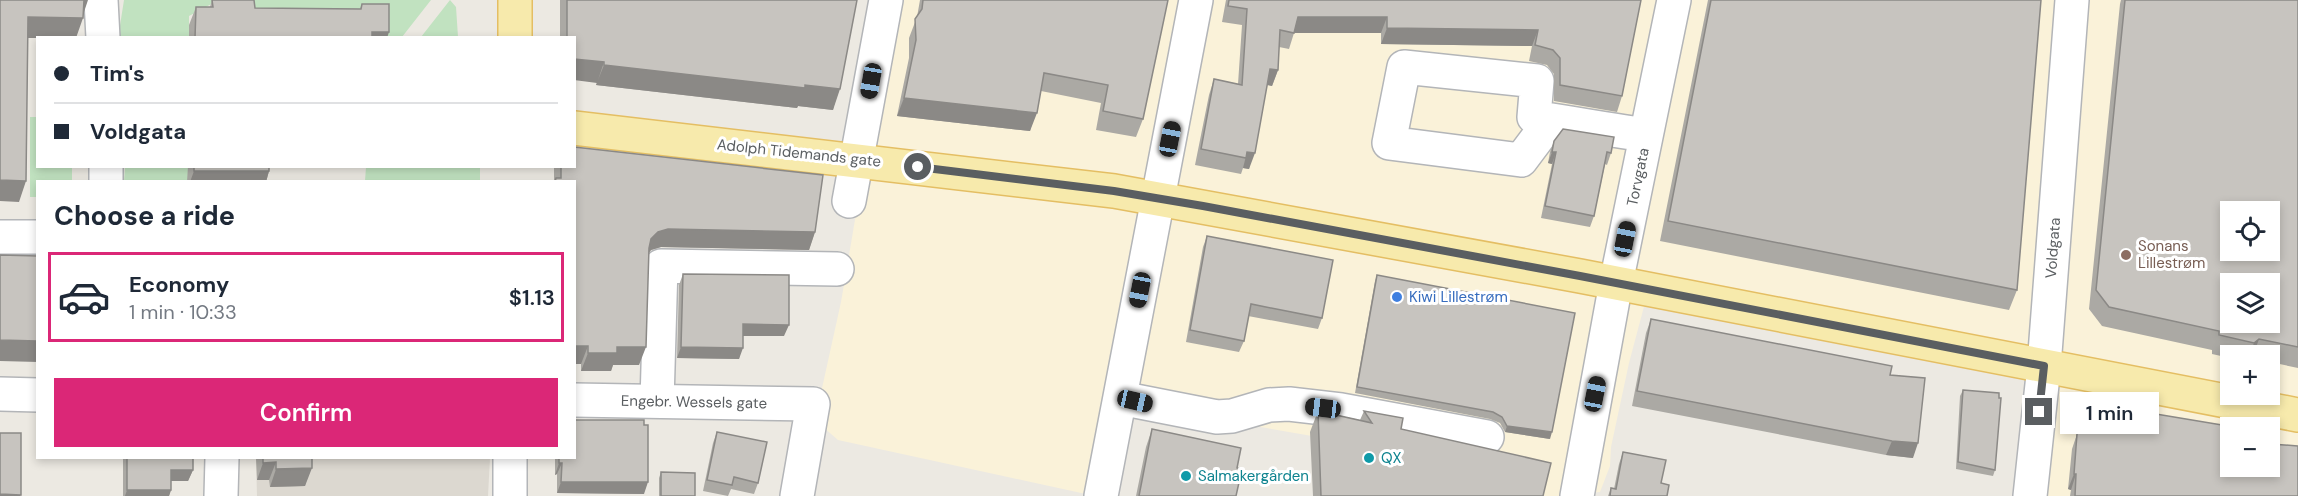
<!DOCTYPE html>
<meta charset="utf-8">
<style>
:root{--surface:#fff;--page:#f2f2f3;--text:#1f2937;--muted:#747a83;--line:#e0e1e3;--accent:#db2777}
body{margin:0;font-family:"DM Sans",sans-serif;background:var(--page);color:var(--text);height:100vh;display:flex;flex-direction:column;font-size:22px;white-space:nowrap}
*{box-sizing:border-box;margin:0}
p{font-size:20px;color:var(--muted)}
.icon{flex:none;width:33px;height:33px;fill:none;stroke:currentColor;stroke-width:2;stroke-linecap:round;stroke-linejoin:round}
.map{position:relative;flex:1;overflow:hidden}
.panel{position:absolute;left:36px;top:180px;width:540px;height:279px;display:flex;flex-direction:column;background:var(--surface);border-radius:0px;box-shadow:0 3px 9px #0003}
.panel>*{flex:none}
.top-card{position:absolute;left:36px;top:36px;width:540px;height:132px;border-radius:0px;box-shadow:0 3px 9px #0003;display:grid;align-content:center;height:132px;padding:0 18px;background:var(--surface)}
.controls{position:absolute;left:2220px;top:201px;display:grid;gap:12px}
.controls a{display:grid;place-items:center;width:60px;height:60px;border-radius:0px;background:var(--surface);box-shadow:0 3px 9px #0003;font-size:30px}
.end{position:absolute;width:27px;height:27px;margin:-14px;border:8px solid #5a5e61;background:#fff;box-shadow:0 0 0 3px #fff}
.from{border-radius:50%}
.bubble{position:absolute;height:42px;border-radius:0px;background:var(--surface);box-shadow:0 3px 9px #0003;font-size:20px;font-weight:600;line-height:42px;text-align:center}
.car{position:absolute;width:18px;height:36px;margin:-18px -9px;border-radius:8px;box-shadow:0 0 4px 2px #0007;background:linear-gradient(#222 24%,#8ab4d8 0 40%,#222 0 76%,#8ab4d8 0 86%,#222 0)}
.top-card b{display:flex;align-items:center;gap:21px;height:57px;font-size:22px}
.top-card b+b{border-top:2px solid var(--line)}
.top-card i{width:15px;height:15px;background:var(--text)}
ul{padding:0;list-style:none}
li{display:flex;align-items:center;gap:18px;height:90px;margin:0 12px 9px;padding:0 6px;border:3px solid var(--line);border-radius:0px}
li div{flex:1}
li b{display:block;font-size:22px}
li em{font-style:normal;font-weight:600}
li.current{border-color:var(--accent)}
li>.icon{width:54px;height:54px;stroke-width:1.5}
h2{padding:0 18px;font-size:27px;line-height:72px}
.action{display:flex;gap:12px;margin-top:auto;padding:12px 18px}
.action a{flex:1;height:69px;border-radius:0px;background:var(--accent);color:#fff;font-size:24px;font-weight:600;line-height:69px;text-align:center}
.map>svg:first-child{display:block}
</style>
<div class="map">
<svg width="2298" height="496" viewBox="0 0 2298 496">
<rect width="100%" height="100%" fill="#ece9e2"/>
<path fill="#faf2d9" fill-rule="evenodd" d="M877,0H2298V496H2033L2038,370L1646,299L1629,363L1611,447L1610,466L1600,492L1559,496H1528L1335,440L1135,405L1095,496L838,440L815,420L841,302L871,126ZM2230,212H2270V250H2230ZM2230,284H2270V322H2230ZM2230,356H2270V394H2230ZM2230,428H2270V466H2230Z"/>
<path fill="#dcd8d0" d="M256,458H490L488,496H257Z"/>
<path fill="#c1e2c0" d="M124,0H431L402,37H386L254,17L217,1L189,16V37L118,38Z
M450,0L456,7L458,37H421Z
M30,117H37L38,166L72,167V181L38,182L37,197H30Z
M125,167H188V181L124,182Z
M366,167H480V181H365Z"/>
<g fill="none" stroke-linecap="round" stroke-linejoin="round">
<g stroke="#b3b5b8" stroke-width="36">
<path id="minor" d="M101,0L103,38
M1551,120L1521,160L1389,143L1404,67L1537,81L1534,117C1571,123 1609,130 1646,135
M106,166V182
M849,201L886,0
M0,237H38
M0,394L38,395
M1120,398L1217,417L1232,416L1269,405L1289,404L1341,410L1487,437
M574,400L813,404L797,496
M657,401L661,266L837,269
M510,458V496
M221,496L222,458
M1101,496L1196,0
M1577,496L1616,283L1674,0
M2030,496L2044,366L2072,0"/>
</g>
<g stroke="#e4be63" stroke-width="36">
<path id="major" d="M515,0V38
M574,128L1114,191L1580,276L2298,415"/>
</g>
<use href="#minor" stroke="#fff" stroke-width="33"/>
<use href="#major" stroke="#f7eaac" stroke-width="33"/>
</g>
<path fill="#aba9a4" d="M212,0L255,8L360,9L362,4L387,38H189V25L196,7H210Z
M560,0H857L833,110L798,106L797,108L596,85L597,83L574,38H560Z
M920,0H1168L1143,119L1136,137L1096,130L1101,103L1041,91L1030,131L897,116L909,58V38L917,17Z
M1226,0H1641L1622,96L1617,112L1554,101V74L1547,65L1529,61L1532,46L1381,44V33H1294L1289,49L1279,47L1278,70L1272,86L1267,85L1249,169L1243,168L1241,174L1195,165L1209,95L1214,79L1238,84L1242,25L1222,22Z
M1708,0H2041L2017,290L2009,310L1660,241Z
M2121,0H2298V368L2270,362V356H2230V358L2212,354V350L2102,326L2089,309L2120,4Z
M1554,141L1611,153L1607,165L1605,164L1594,216L1590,227L1541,218L1552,164L1548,163L1550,152Z
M188,166H269V171L266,182H187Z
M554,166H574L815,232L809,250L661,247L651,250L649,253L639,365H613L611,371H581V364H574V182H554Z
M1207,236L1322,318L1318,329L1248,316L1244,341L1239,352L1186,342L1203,247Z
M683,274L784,336H743L739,359L677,358L679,285Z
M1377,275L1550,439L1505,432L1500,423L1490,419L1355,393L1375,281Z
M1651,319L1890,375L1913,458L1886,455L1632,406L1646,333Z
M1963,390L1995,470L1993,476L1956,469L1960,396Z
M1318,411L1360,420L1364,411L1401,429L1543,496H1313L1310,432Z
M1152,429L1237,468L1236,496H1136L1146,447Z
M717,432L758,483L754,494L731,489L728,496L703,491L713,443Z
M2077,434L2271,444L2298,496H2070L2071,490L2068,489L2072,449Z
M1623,452L1661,483L1667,496H1608L1611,488L1614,489L1619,464Z
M123,458H193V470L188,481H171V490L169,496H123Z
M256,458H312L305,486L270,487L269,480H257Z
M555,458H574L644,494L557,493V474L555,475Z
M661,472L695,496H659V478Z"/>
<path fill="#8b8986" d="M82,0H88L82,18Z
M28,17L83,18L76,38H21Z
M1298,17H1387L1381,33H1292Z
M1387,28L1538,30L1532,46L1381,44Z
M372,32H389L387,38H370Z
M574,59L604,62L597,83L574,80Z
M604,65L805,85L840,89L833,110L798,106L797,108L596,85Z
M1270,69L1278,70L1272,86L1264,84Z
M904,98L1037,113L1030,131L897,116Z
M1247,152L1255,153L1249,169L1243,168Z
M1552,152H1556L1552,164L1548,163Z
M194,171H269L266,182H190Z
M0,180L26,181L19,202L0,201Z
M668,229L815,232L809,250L661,247L651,250L645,257L651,239L658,232Z
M743,324L789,325L784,336H739Z
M2259,339L2253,356H2249L2254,343Z
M0,340L38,341V362L0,361Z
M574,346H588L581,364H574Z
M617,347H646L639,365H613L611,371H581L588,353Z
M681,347L743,348L739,359L677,358Z
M1507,426L1552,432L1550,439L1505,432Z
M1892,441L1918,443L1913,458L1886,455Z
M276,462L269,480H257L263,463Z
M559,463H562L557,474L555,475Z
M312,468L305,486L270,487L276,469Z
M171,470H193L188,481H167Z
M2074,474H2076L2071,490L2068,489Z
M561,482H648L644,494L557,493Z
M127,490H171L169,496H125Z
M0,494L21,495L20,496H0Z"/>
<path fill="#c7c4bf" stroke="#8b8986" stroke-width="1.5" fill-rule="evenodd" d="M0,0H84L83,18L28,17L26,181L0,180Z
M212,0H254L255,8L361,9L362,4H389V32H372V38H195L196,7H213Z
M567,0H857L840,89L805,85V88L604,65V62L574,59V38H567Z
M923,0H1168L1143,119L1103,111L1108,85L1044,73L1037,113L904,98L916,40L915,19L922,9Z
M1229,0H1641L1622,96L1560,85V58L1553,50L1535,45L1538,30L1387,28V17H1298L1294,33L1280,30L1278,70L1270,69L1255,153L1247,152L1246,158L1201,149L1214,79L1242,85L1247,9L1228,6Z
M1711,0H2041L2017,290L1668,221Z
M2125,0H2298V347L2259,339L2254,343L2219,335V331L2109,307L2096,290ZM2230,212H2270V250H2230ZM2230,284H2270V322H2230Z
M1563,129L1614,137L1611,153L1607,152L1594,216L1545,206L1556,152H1552L1554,141Z
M574,147L823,175L815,232L668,229L658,232L651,239L649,248L646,347H617V353H588V346H574V182H555L556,178H561V166H574Z
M194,166H269V171H194Z
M1207,236L1333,260L1322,318L1251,304L1244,341L1190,330Z
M0,255L38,256V341L0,340Z
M683,274L789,275V325L743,324V348L681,347Z
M1377,275L1575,313L1552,432L1507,426L1502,417L1493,412L1357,387Z
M1651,319L1892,366L1890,375L1925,378L1918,443L1892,441L1637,391Z
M1963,390L1999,393V398H2001L1995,470L1958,462Z
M2114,407L2240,428H2230V466H2270V432L2272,433L2271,444L2298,446V496H2075L2076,474H2074L2077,434Z
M1318,411L1372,423L1364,411L1403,418L1401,429L1551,463L1543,496H1321Z
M574,420H644V425H648V482H561L562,463H559V458H574Z
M1152,429L1241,448L1237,468L1242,469L1236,496H1139Z
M717,432L767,442L758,483L734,477L732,485L707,480Z
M0,433H21V495L0,494Z
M1623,452L1666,460L1661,483L1669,485L1667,496H1610L1611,488L1616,489Z
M127,458H193V470H171V490H127Z
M263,458H312V468L276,469V462L263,463Z
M661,472L695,473V496H661Z"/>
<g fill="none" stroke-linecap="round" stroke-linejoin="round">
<path stroke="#5a5e61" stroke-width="8" d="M918,167L1114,191L1203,206L1580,276L2044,366L2039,412"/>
</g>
<circle fill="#8d6e63" stroke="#fff" stroke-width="2" cx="2126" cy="255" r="6"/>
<circle fill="#3f7fe0" stroke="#fff" stroke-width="2" cx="1397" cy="297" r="6"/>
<g fill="#0f9aa8" stroke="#fff" stroke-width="2">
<circle cx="1369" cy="458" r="6"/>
<circle cx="1186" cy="476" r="6"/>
</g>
<g text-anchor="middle" stroke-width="6" stroke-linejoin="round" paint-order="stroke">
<g font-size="15" fill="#5a5e61" stroke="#fff">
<text transform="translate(799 153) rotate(6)" y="5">Adolph Tidemands gate</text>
<text transform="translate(1638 177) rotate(-78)" y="5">Torvgata</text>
<text transform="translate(2053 248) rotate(-86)" y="5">Voldgata</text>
<text transform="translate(694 402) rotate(1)" y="5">Engebr. Wessels gate</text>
</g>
<g font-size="15" fill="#785e54" stroke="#fff" text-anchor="start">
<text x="2138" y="251">Sonans<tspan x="2138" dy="17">Lillestrøm</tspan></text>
</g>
<g font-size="15" fill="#366cbe" stroke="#fff" text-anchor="start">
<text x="1409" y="302">Kiwi Lillestrøm</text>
</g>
<g font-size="15" fill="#0d838f" stroke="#fff" text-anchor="start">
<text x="1381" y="463">QX</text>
<text x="1198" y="481">Salmakergården</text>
</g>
</g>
</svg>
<div class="controls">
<a><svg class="icon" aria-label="locate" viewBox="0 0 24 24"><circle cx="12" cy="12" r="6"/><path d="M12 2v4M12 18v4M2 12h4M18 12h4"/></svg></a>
<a><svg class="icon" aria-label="layers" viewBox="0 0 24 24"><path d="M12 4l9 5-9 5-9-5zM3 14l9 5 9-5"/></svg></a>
<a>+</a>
<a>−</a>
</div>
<i class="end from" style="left:918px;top:167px"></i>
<i class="end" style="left:2039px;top:412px"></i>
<div class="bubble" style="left:2060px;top:392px;width:99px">1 min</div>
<i class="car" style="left:871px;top:81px;rotate:190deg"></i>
<i class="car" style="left:1170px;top:139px;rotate:11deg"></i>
<i class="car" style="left:1625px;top:239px;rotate:11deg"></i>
<i class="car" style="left:1140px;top:290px;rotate:191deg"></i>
<i class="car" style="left:1595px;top:394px;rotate:11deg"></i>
<i class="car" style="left:1135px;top:401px;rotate:103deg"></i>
<i class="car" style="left:1323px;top:408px;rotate:277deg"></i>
<div class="top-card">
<b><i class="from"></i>Tim's</b>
<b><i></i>Voldgata</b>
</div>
<section class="panel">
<h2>Choose a ride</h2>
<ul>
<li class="current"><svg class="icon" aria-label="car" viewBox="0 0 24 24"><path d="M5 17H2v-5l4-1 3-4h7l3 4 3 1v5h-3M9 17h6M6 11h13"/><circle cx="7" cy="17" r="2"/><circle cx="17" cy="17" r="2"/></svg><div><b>Economy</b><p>1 min · 10:33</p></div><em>$1.13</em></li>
</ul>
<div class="action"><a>Confirm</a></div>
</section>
</div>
